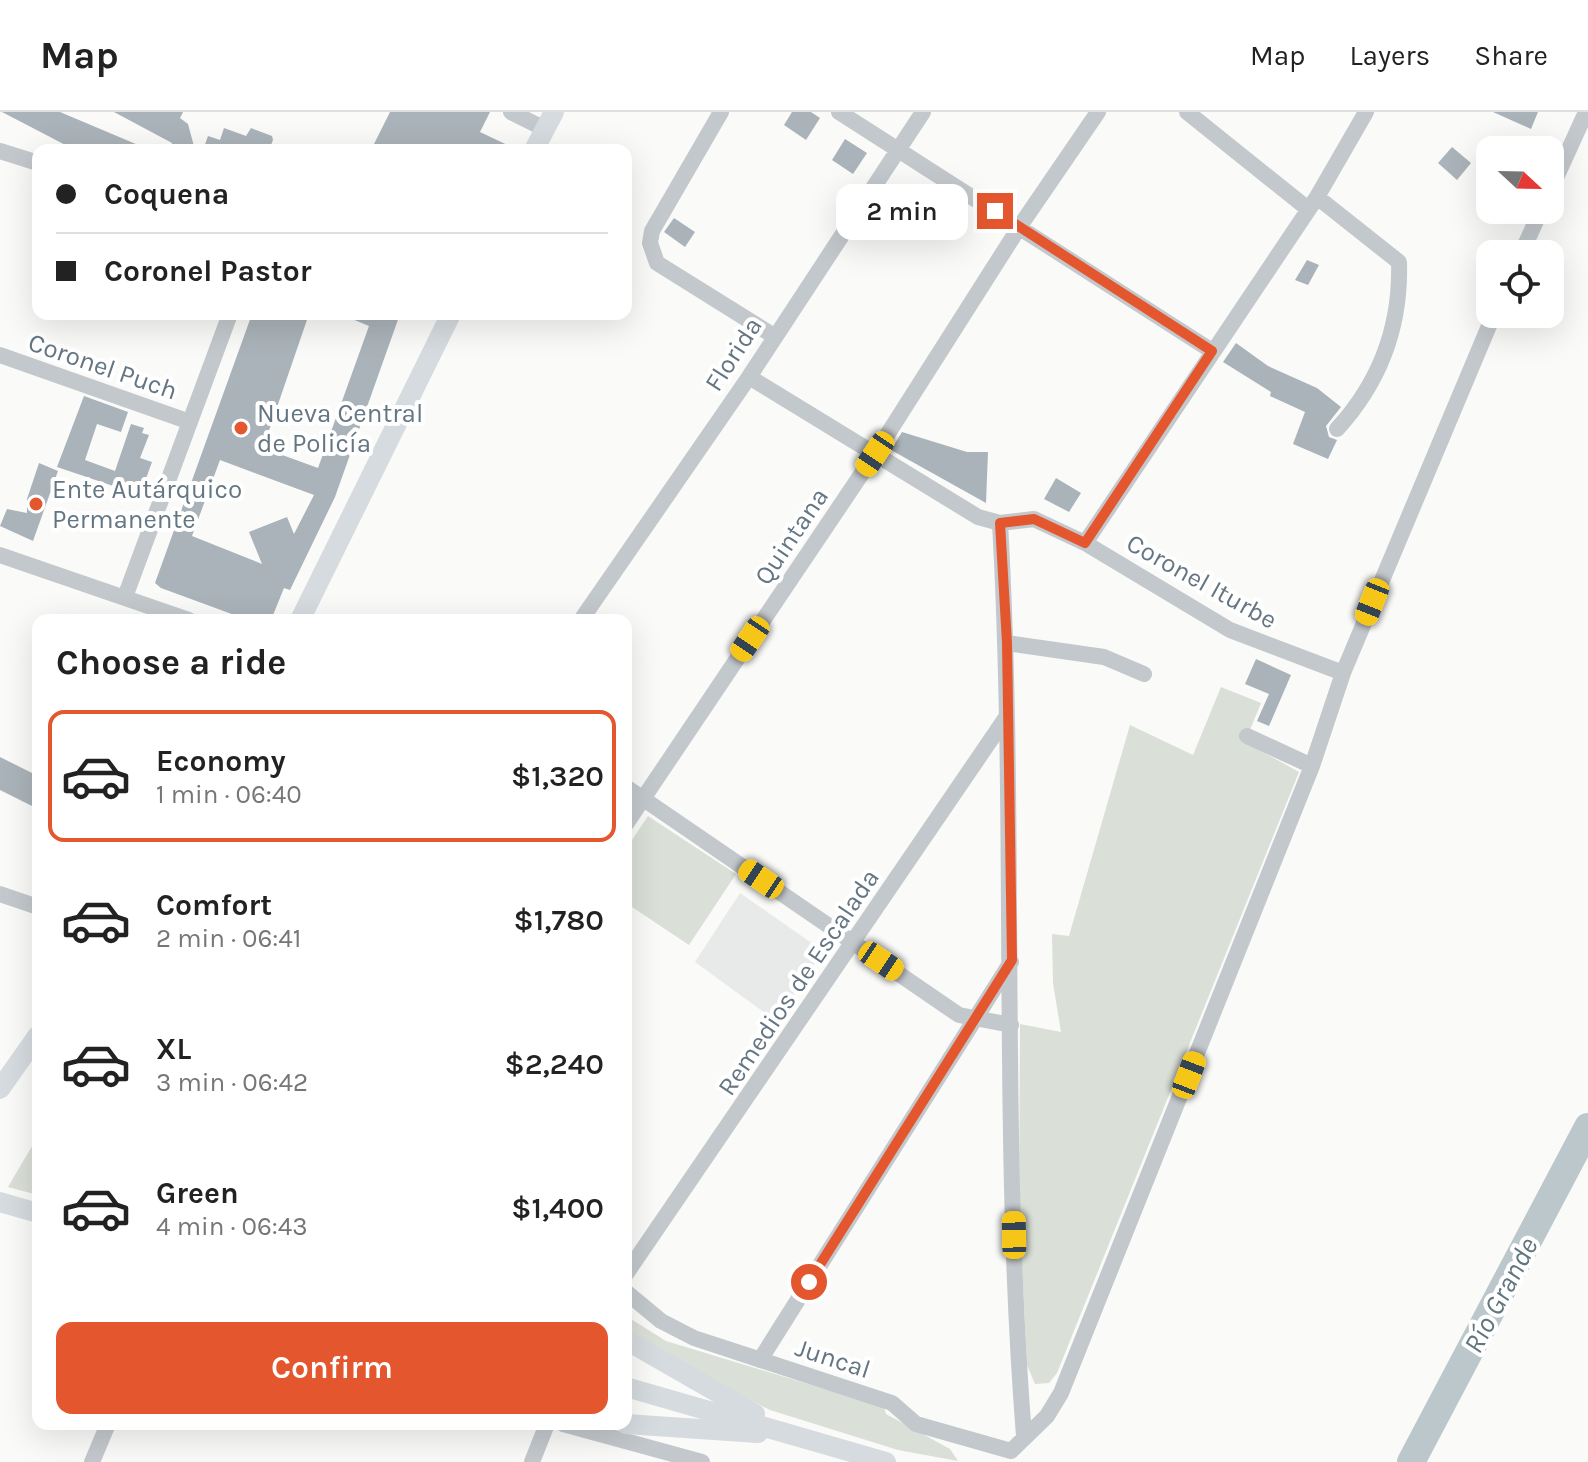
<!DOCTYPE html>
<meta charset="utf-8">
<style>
:root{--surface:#fff;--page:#f2f2f2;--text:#222;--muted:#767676;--line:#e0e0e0;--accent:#e4572e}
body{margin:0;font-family:Karla,sans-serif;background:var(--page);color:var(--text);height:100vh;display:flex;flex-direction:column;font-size:30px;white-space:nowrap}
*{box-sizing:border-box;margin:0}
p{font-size:26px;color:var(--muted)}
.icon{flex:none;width:44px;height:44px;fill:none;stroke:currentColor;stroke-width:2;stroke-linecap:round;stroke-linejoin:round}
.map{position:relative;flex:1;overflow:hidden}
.details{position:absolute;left:32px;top:502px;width:600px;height:816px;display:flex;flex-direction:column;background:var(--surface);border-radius:16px;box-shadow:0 8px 32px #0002}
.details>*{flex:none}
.guide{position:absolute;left:32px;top:32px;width:600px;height:176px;border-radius:16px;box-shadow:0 8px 32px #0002;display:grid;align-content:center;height:176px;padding:0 24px;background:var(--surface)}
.needle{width:52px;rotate:112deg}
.buttons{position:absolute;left:1476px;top:24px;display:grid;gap:16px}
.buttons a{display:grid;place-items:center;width:88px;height:88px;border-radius:16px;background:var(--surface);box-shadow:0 8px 32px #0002;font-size:40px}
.end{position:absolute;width:36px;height:36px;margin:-18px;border:10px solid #e4572e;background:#fff;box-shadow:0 0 0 4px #fff}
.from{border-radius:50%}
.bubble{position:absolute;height:56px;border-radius:16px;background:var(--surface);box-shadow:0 8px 32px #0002;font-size:26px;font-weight:600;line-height:56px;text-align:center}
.car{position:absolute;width:24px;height:48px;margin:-24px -12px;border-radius:10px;box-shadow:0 0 6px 2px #0007;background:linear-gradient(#f5c518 24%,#345 0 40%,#f5c518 0 76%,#345 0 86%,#f5c518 0)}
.guide b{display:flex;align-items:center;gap:28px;height:76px;font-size:30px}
.guide b+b{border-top:2px solid var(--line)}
.guide i{width:20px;height:20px;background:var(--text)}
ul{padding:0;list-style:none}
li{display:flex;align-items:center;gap:24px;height:132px;margin:0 16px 12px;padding:0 8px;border:4px solid transparent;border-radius:16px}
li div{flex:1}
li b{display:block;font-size:30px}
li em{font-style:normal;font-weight:600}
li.current{border-color:var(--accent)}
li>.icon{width:72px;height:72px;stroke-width:1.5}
h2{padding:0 24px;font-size:36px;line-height:96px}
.cta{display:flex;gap:16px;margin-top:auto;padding:16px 24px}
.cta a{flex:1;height:92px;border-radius:16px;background:var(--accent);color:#fff;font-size:32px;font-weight:600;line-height:92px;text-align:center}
header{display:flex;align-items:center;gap:48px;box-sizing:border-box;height:112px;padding:0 40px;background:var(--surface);border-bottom:2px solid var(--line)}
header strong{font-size:38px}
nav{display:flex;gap:44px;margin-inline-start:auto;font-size:28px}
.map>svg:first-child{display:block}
</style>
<header>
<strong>Map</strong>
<nav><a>Map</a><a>Layers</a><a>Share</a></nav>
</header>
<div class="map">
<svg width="1588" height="1350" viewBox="0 0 1588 1350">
<rect width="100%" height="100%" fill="#fafaf8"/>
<path fill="#e8e9e9" d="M740,781L823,839L776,909L695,850Z"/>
<path fill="#dadfd7" d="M1221,575L1261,591L1245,630L1299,660L1057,1261L1049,1271L1035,1272L1027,1253L1019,1090L1020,912L1061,920L1053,871L1052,822L1069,824L1130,613L1193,643Z
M648,704L736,762L689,833L626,791V737Z
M38,1024V1083L8,1075Z
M626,1204L666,1229L884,1295L886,1302L950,1337L958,1349L898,1338L770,1298L626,1224Z"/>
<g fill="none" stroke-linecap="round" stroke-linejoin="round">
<path stroke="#bbc7cb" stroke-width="28" d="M1411,1350L1588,1015"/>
</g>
<path fill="#aab3b9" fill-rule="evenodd" d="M2,0H60L150,38H75Z
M114,0H183L180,6L188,12L195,38H169L172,31Z
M390,0H490L480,20L518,38H371Z
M792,0H811L820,6L806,28L784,13Z
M1493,0H1538L1531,17Z
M224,16L246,24L251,16L272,24L273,28L269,38H203L208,24L220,28Z
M845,27L867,41L853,62L832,48Z
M1452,35L1471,51L1457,68L1438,51Z
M674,106L695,120L685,135L664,120Z
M1307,148L1319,153L1308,173L1295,168Z
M252,202H309L263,336L318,356L369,214L340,202H400L335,385L290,478L284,476L271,508H248L161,476L155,471ZM220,348L314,383L294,422L287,405L249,420L262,452L192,424Z
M1236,231L1268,254L1317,276L1341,295L1326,314L1329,325L1337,328L1328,347L1293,332L1305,300L1270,284L1271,280L1223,250Z
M84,284L128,300L121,320L97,312L85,348L115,359L131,312L144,316L142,321L149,323L140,346L152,350L140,383L57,355Z
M902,320L967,340H988L986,391L891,338Z
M39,351L58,359L33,429L0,414L7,397L27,401V387Z
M1056,366L1081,381L1069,400L1044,387Z
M1256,547L1291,563L1269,614L1257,609L1269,582L1245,572Z
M0,645L38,664V697L0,678Z"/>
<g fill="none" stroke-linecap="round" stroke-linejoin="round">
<path stroke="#c3c8cc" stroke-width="16" d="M511,0L545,17
M721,0L652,119L650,131L657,151L774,224
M839,0L1212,239
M1187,0L1308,97
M0,39L38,51
M1550,79L1586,0
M1317,85L1399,150C1401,214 1380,270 1337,317
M1521,142L1541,98
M0,243L190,310
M749,265L978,405L1000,411L1034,407L1085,431L1317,85L1366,0
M1000,411C1017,715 1000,1021 1024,1324
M1085,431L1230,518L1343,561
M0,443L189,508
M125,485L230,202
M581,508L749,265L923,0
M1007,531L1104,545L1144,562
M1247,624L1312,654
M626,675L959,903L1011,913
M626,712L875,342L1020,114L1098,0
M0,782L38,795
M626,1162L1007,604
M626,1180L661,1209L694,1226L892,1291L916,1312L1011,1339L1047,1304L1061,1281L1312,654L1343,561L1494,202
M760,1248L1011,850
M563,1312L702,1350
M92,1350L108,1312
M532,1350L547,1312"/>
<path stroke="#d6dbdf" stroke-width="20" d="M534,38L554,0
M300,508L451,202
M0,977L38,923
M0,1090L38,1101
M626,1228L755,1302
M626,1275L886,1350
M626,1312L758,1321"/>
</g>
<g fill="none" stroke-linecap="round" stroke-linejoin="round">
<path stroke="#e4572e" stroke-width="10" d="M809,1170L1012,848L1007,531L1000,411L1034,407L1085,431L1212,239L995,99"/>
</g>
<g fill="#e4572e" stroke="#fff" stroke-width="3">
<circle cx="241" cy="316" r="8"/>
<circle cx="36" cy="392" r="8"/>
</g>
<g text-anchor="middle" stroke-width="8" stroke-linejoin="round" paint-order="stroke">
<g font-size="26" fill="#657683" stroke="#fff">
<text transform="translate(733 242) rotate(-57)" y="9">Florida</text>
<text transform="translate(103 254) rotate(19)" y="9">Coronel Puch</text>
<text transform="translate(791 424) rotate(-56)" y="9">Quintana</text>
<text transform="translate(1202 469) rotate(29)" y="9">Coronel Iturbe</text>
<text transform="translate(798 870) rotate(-56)" y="9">Remedios de Escalada</text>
<text transform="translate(833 1246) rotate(18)" y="9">Juncal</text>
</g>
<g font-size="26" fill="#657683" stroke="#fff" text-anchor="start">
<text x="257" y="310">Nueva Central<tspan x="257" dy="30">de Policía</tspan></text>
<text x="52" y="386">Ente Autárquico<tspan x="52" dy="30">Permanente</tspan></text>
</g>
<g font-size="28" font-style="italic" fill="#60757c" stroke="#fff">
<text transform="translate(1500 1183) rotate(-62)" y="10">Río Grande</text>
</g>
</g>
</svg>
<div class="buttons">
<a><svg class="needle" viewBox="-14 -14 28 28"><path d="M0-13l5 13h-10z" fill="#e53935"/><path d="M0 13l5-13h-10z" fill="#767676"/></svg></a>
<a><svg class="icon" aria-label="locate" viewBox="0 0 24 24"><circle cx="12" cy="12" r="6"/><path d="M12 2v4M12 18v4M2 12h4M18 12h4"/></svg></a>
</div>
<i class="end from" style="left:809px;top:1170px"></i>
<i class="end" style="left:995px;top:99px"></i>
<div class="bubble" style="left:836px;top:72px;width:132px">2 min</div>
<i class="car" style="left:875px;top:342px;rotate:214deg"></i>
<i class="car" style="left:1372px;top:490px;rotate:202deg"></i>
<i class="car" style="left:750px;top:527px;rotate:214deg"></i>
<i class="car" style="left:761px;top:767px;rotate:304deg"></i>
<i class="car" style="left:881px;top:849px;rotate:124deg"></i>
<i class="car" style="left:1189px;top:963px;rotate:21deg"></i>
<i class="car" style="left:1014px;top:1123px;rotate:359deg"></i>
<div class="guide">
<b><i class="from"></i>Coquena</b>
<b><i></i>Coronel Pastor</b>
</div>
<section class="details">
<h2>Choose a ride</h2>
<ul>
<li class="current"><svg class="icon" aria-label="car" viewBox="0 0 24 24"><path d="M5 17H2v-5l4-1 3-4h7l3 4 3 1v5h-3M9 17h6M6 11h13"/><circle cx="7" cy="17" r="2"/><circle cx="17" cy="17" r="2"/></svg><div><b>Economy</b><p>1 min · 06:40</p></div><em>$1,320</em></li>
<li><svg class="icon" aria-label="car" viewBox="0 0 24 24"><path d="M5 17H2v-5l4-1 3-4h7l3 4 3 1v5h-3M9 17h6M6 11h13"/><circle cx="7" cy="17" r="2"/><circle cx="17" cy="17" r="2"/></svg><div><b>Comfort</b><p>2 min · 06:41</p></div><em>$1,780</em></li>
<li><svg class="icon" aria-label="car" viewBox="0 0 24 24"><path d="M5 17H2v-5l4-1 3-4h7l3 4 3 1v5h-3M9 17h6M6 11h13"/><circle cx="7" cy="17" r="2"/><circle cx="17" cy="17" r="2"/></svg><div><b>XL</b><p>3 min · 06:42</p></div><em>$2,240</em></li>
<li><svg class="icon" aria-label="car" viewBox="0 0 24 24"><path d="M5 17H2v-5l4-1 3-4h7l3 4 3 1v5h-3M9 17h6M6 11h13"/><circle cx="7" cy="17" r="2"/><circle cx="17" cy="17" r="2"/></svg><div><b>Green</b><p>4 min · 06:43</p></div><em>$1,400</em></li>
</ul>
<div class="cta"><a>Confirm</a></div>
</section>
</div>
